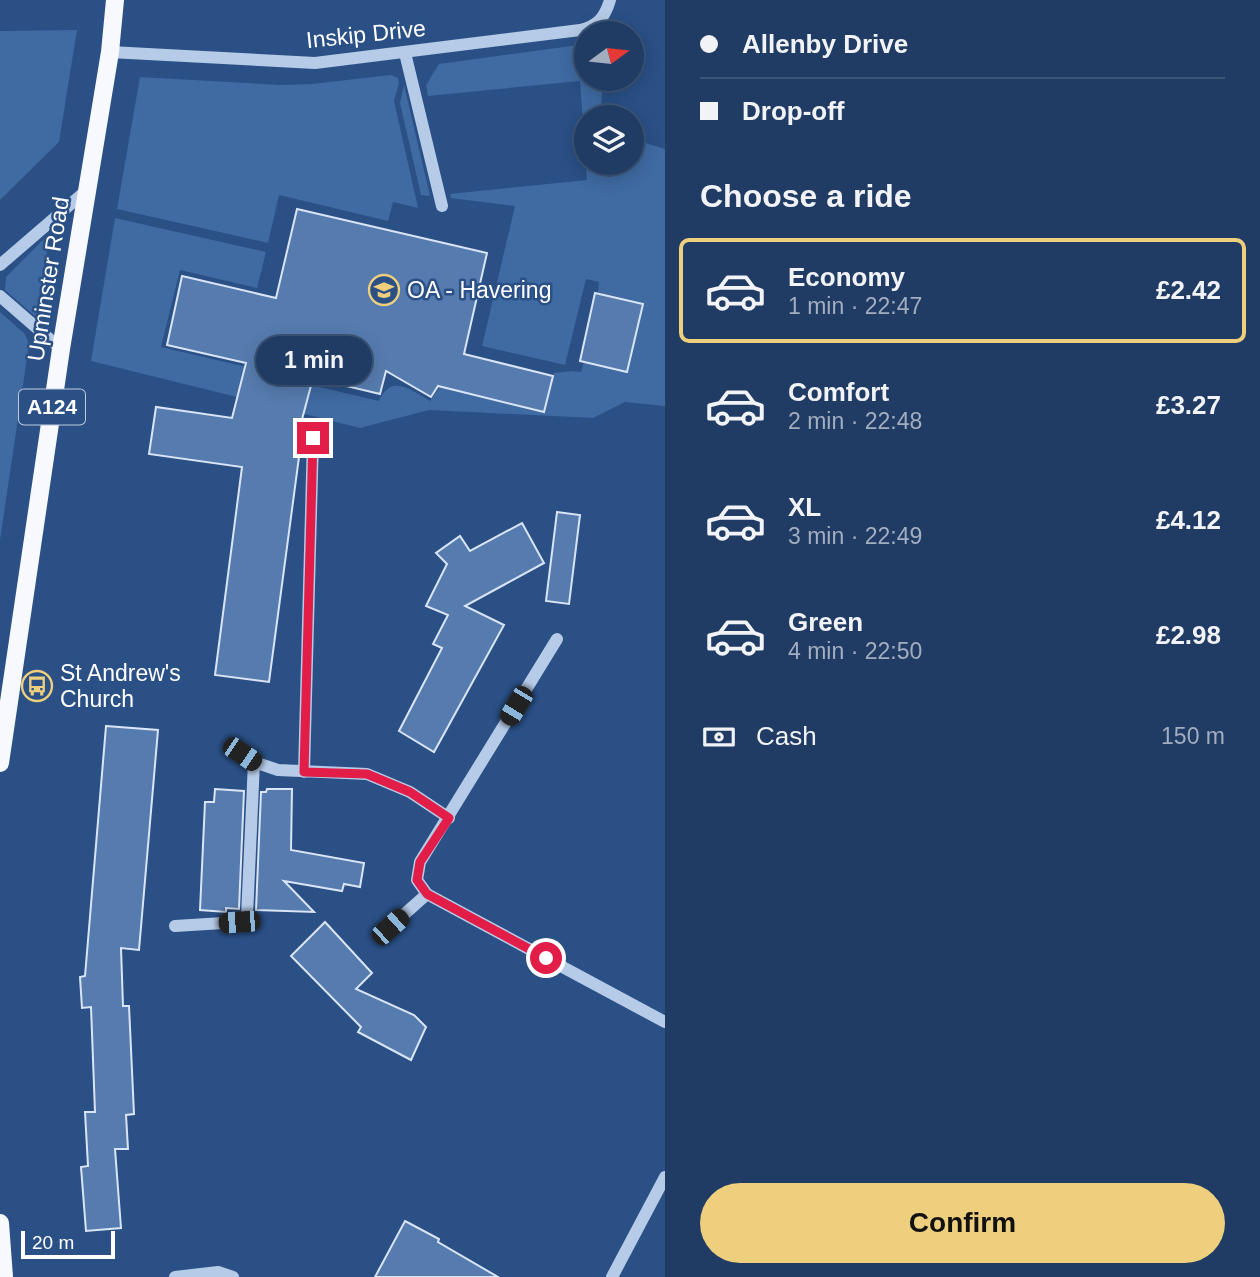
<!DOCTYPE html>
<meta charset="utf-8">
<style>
:root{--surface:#203c64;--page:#28436a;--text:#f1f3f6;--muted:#a2adbf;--line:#3d5678;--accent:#edcf7d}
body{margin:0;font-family:Helvetica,sans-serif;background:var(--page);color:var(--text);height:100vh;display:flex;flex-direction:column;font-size:26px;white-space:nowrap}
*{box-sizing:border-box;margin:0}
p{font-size:23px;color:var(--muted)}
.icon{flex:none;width:38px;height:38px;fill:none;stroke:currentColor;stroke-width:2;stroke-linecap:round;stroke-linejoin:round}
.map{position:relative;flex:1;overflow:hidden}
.sheet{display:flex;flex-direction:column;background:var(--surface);width:595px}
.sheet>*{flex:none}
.guide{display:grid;align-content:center;height:154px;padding:0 35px;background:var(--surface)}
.needle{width:46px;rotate:75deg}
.fabs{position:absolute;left:574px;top:21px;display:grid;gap:14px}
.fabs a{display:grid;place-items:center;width:70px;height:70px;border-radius:50%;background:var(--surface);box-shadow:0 4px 18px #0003,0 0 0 2px var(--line);font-size:35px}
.scale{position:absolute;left:21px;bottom:18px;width:94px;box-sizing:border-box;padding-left:7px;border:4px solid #fff;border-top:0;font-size:19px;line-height:24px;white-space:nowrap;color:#fff;-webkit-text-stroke:5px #2a5086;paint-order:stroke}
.end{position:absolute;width:32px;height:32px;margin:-16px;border:9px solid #e11d48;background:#fff;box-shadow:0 0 0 4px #fff}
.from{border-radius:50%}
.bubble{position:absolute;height:49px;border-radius:24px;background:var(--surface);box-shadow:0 4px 18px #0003,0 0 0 2px var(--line);font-size:23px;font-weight:700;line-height:49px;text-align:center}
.car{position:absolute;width:21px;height:42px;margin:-21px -10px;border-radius:9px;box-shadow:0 0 5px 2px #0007;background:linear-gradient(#222 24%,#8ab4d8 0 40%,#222 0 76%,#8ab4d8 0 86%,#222 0)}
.guide b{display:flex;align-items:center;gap:24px;height:66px;font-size:26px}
.guide b+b{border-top:2px solid var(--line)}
.guide i{width:18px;height:18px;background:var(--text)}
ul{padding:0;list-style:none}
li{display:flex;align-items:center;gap:21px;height:105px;margin:0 14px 10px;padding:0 21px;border:4px solid transparent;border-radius:10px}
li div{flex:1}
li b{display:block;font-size:26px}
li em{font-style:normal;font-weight:700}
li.selected{border-color:var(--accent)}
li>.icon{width:63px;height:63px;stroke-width:1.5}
h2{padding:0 35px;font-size:32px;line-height:84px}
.pay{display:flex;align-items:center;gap:18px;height:77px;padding:0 35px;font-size:26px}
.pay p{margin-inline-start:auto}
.cta{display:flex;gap:14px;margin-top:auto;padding:14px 35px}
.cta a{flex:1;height:80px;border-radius:42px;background:var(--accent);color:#111;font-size:28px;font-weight:700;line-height:80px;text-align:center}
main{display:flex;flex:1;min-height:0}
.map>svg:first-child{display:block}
</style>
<main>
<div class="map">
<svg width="665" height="1277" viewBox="0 0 665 1277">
<rect width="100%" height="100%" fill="#2a5086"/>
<path fill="#3f6aa2" d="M77,30L59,142L0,200V31Z
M586,44V79H603L600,117H586V163H632V139L665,149V406L625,402L593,418L429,410L360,428L289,410L311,385L379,401C391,373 411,390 430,401L445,379L468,393L544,411L554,373L573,371L581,372L584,362L627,372L643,304L598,294L599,282L586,279L565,365L482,346L515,206L451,198L450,194L587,180L580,81L428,96L426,85L439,64Z
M391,75L398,78L399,83L394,101L418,208L393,202L388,221L279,195L268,243L117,209L140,77L281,85L312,84Z
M404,85L430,196L421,195L400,103Z
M115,218L266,252L257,288L180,270L161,347L259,370L253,401L91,361Z
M50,233L36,317L5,290L6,277Z
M0,312L25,334L29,344L0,540Z"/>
<path fill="#567caf" stroke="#d9e5f6" stroke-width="2" d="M297,209L487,253L464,354L553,376L544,412L438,386L431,397L386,371L380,394L313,378L300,427H303L269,682L215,675L242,467L149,454L156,407L232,418L246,363L167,345L182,276L276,298Z
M595,293L643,304L627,372L580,361Z
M557,512L580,515L569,604L546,601Z
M522,523L544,563L465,606L504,625L434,752L399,731L442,648L433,644L448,615L426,606L447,564L436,553L460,536L470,551Z
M106,726L158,730L139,950L121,948L123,1006H129L134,1114L126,1115L128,1149H115L121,1228L86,1231L81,1167L88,1166L85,1112H95L91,1007L82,1008L80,977L85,976Z
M215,789L244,791L239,909L226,908V912L200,910L205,802H214Z
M267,789H292L291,850L364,863L360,887L344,884L342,891L284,881L314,912L256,910L261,792H266Z
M325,922L372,973L356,989L414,1015L426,1027L411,1060L358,1032L361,1027L291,956Z
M405,1221L439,1239L438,1242L498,1277H375Z"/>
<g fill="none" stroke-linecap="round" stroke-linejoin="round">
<path stroke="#b6cbe7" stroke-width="12" d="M110,52L315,63L580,30C598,26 605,17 610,0
M405,53L442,206
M0,265L87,190
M0,296L61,349
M242,754L254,762L278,770L367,774L410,792L449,818
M304,772L313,438
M427,894L665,1022
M175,926L239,922L247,916L254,762
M390,927L427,894L417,880L420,862L557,639
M175,1277L218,1272L233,1277
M612,1277L665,1177"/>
<path stroke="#f7f9fe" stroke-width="18" d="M0,763L61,349L110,52L115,0
M0,1223L4,1277"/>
</g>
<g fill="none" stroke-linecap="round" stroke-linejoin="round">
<path stroke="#e11d48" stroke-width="9" d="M313,438L304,772L367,774L410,792L449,818L420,862L417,880L427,894L546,958"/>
</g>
<defs>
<g id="school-ring" transform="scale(1.575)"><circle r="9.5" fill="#2a5086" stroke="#edcf7d" stroke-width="1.5"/><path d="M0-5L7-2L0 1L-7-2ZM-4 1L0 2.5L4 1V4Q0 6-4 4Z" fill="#edcf7d"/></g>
<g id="bus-ring" transform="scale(1.575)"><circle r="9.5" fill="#2a5086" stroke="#edcf7d" stroke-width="1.5"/><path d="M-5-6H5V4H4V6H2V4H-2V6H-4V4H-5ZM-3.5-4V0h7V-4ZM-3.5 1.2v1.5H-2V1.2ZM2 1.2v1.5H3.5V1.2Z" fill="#edcf7d"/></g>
</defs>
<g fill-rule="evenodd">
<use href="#school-ring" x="384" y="290"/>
<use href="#bus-ring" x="37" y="686"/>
</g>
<g text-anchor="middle" stroke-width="5" stroke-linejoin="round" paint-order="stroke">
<rect fill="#2a5086" stroke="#bfcadb" stroke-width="2" x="19" y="389.5" width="66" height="35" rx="5"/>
<g font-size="21" font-weight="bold" fill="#fff">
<text x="52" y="414">A124</text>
</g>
<g font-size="23" fill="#fff" stroke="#2a5086">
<text transform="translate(366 34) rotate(-6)" y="8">Inskip Drive</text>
<text transform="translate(48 279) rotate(-81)" y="8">Upminster Road</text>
</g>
<g font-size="23" fill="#fff" stroke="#2a5086" text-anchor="start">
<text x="407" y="298">OA - Havering</text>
<text x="60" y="681">St Andrew's<tspan x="60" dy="26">Church</tspan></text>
</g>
</g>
</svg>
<div class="fabs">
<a><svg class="needle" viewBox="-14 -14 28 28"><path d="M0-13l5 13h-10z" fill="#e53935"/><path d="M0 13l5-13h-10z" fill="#a2adbf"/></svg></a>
<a><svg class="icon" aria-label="layers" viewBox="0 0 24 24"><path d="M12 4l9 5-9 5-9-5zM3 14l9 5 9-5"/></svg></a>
</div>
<div class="scale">20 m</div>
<i class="end from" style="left:546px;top:958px"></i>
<i class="end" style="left:313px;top:438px"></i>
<div class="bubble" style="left:256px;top:336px;width:116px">1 min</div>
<i class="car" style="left:516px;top:706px;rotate:211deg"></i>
<i class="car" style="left:242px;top:754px;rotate:124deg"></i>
<i class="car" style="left:239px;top:922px;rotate:266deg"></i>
<i class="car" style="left:390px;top:927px;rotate:48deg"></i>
</div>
<section class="sheet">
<div class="guide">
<b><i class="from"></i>Allenby Drive</b>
<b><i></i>Drop-off</b>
</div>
<h2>Choose a ride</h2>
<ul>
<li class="selected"><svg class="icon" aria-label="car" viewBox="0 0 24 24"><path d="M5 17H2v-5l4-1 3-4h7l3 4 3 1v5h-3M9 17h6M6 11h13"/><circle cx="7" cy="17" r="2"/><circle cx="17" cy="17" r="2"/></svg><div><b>Economy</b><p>1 min · 22:47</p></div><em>£2.42</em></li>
<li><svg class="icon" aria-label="car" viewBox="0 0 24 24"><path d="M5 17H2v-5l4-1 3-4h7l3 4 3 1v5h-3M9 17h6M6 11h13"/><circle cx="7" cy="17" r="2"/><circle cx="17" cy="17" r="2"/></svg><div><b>Comfort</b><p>2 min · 22:48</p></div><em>£3.27</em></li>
<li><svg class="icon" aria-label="car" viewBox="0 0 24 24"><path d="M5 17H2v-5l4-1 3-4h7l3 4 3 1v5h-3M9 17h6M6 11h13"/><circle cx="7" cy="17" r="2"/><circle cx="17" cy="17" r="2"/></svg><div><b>XL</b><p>3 min · 22:49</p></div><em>£4.12</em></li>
<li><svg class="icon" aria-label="car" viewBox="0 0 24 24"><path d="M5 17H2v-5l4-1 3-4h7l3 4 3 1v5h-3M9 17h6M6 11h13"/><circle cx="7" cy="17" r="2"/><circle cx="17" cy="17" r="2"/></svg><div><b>Green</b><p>4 min · 22:50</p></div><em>£2.98</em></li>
</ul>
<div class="pay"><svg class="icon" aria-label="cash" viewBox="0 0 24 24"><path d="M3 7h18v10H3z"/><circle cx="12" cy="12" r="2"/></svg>Cash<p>150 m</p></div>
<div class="cta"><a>Confirm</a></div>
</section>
</main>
